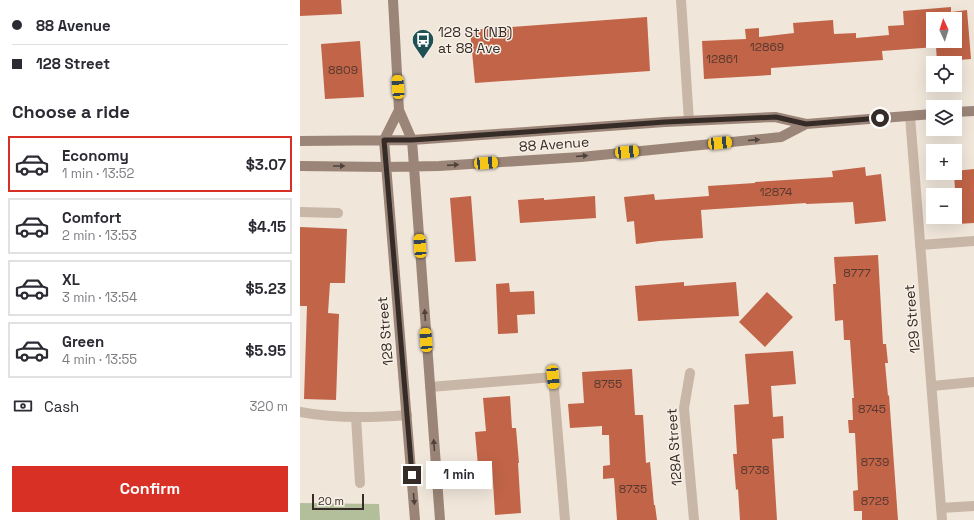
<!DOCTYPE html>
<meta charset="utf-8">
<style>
:root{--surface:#fff;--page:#f7f7f7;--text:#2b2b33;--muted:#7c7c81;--line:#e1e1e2;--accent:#d93025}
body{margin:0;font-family:"Space Grotesk",sans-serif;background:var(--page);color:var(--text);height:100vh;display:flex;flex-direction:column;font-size:15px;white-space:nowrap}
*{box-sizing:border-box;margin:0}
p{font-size:13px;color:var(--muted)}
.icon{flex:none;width:22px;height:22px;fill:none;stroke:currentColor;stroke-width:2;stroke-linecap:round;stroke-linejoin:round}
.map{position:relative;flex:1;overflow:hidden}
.drawer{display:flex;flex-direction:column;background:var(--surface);width:300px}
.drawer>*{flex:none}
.banner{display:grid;align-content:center;height:88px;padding:0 12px;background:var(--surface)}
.needle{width:26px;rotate:356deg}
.buttons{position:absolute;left:626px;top:12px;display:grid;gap:8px}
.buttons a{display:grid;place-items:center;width:36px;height:36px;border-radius:0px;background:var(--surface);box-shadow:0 4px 16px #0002;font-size:20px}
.scale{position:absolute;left:12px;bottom:10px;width:52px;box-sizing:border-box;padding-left:4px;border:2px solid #352b27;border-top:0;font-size:11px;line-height:14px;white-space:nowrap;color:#352b27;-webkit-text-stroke:3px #f8f0e6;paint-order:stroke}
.end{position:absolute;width:18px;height:18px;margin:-9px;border:5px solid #352b27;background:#fff;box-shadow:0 0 0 2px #fff}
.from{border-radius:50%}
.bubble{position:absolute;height:28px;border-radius:0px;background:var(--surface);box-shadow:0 4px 16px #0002;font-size:13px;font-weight:700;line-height:28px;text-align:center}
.car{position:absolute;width:12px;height:24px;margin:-12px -6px;border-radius:5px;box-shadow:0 0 3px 1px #0007;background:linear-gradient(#f5c518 24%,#345 0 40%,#f5c518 0 76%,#345 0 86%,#f5c518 0)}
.banner b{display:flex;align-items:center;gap:14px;height:38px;font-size:15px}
.banner b+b{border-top:1px solid var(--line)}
.banner i{width:10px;height:10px;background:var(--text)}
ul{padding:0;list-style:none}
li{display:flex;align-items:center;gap:12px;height:56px;margin:0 8px 6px;padding:0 4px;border:2px solid var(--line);border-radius:0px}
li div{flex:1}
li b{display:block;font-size:15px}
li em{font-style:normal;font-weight:700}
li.on{border-color:var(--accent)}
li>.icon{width:36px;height:36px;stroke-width:1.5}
h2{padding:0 12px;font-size:18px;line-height:48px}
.pay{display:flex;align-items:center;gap:10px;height:44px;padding:0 12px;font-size:15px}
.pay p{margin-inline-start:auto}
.action{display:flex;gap:8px;margin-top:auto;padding:8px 12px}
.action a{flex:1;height:46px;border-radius:0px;background:var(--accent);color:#fff;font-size:16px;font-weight:700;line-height:46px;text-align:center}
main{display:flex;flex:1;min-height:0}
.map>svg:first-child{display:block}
</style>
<main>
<section class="drawer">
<div class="banner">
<b><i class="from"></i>88 Avenue</b>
<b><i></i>128 Street</b>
</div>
<h2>Choose a ride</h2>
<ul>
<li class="on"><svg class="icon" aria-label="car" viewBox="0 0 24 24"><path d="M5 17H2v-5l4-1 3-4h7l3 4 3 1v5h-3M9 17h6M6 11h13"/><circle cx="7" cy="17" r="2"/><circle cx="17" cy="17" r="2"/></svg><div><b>Economy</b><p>1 min · 13:52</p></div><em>$3.07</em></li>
<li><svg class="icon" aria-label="car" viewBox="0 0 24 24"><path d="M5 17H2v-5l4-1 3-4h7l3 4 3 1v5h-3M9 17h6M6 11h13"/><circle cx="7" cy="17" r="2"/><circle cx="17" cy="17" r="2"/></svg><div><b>Comfort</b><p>2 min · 13:53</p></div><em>$4.15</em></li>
<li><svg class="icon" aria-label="car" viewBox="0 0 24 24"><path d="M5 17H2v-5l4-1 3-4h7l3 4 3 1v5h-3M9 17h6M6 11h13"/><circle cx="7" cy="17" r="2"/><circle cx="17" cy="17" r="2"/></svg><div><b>XL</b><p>3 min · 13:54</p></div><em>$5.23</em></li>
<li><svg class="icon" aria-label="car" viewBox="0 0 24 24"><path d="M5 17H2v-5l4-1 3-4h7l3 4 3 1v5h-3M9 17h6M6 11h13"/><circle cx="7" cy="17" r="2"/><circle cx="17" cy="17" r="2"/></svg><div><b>Green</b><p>4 min · 13:55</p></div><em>$5.95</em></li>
</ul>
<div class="pay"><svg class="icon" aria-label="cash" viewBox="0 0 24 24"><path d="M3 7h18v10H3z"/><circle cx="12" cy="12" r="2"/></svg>Cash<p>320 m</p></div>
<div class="action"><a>Confirm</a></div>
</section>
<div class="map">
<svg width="674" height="520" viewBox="0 0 674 520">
<rect width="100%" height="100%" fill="#f0e6da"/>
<path fill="#b3bf9b" d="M0,503L79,504L80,520H0Z"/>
<path fill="#c16448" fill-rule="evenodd" d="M0,0H41L42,14L0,16Z
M651,7V12L667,10L671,59L637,62L636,47L582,51L583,60L471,68V75L404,79L402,41L446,39L445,29L459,28V37L494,33L493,23L533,20L534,34L556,33V38L589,35L588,26L604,25L603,11ZM633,19H655V41H633Z
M347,17L350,71L175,83L170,30Z
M60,41L64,97L25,99L21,44Z
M565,167L566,176L581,174L586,221L555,224L553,202L506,204V203L401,210L403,238L359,241L336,244L334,221L327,222L324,197L354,194L355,200L409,196L408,186L455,183V182L533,177L532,171Z
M674,169V223L657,224L654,173H655V171Z
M171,196L176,261L155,262L150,198Z
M295,196L296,218L220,223L218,200L244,198V200Z
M0,227L47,229L45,283H30L28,313L39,314L36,400L4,399L7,306H0Z
M578,255L583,344H586L588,363H585L588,396L589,395L598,520H562V511H554L553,491L558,490L555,433H549L548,420H553L552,398H554L550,340H544L543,320L535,321L533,284H536L534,257Z
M384,282V286L436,282L439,316L338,321L335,286Z
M209,283L210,292L234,291L235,314L217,315L218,333L198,334L196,284Z
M467,292L493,317L465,347L439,322Z
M493,351L496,384L471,386L473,417L483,416L484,438L472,439L477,520H440L438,489L436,490L433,454H437L434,405L449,404L445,354Z
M332,369L335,415H343L346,463L350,462L354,505H355L357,520H317L314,478L303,479V466L310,465L309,435H302V426L270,428L268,404L284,403L282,372Z
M210,396L212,428H216L219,463H218L221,513L195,515L192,465L178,466L175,432L186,431L183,398Z"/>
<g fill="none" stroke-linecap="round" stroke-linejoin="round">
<path stroke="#c8b6a7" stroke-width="10" d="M381,0L389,121
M0,212L38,213
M620,245L674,241
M130,387L253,377L265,520
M0,412C35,419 71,418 107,415
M56,417L60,483
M641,508L674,506"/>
<path stroke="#c8b6a7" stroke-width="10" d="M610,116L642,520
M390,373L384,408L394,520
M632,386L674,382"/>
<path stroke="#9b8578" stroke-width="10" d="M93,0L99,110L112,140L140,520
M655,112L674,111
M84,140L115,520
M84,140L99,110
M0,141L112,140L365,122L475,117L506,124L633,114
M0,166L86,167L139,166L281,157L481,137L506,124"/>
</g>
<defs><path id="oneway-solid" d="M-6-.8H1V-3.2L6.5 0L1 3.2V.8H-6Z"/></defs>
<g fill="#4e423b">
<use href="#oneway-solid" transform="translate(454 140) rotate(-5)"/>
<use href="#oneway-solid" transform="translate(282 156) rotate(-5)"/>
<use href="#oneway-solid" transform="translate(153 165) rotate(-4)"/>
<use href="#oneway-solid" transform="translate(39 166)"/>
<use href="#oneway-solid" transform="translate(125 315) rotate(-94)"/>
<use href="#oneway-solid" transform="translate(134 445) rotate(-94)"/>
<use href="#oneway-solid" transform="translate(114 499) rotate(85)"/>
</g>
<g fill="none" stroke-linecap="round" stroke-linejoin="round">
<path stroke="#352b27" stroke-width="5" d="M112,475L84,140H112L365,122L476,117L506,124L580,118"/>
</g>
<defs>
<g id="bus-pin" transform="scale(1.15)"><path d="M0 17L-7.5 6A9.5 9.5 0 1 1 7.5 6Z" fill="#1f5154" stroke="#f8f0e6"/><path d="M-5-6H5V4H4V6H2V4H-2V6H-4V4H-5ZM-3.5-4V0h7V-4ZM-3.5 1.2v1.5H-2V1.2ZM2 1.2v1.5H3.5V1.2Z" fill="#fff"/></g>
</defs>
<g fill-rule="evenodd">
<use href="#bus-pin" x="123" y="40"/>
</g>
<g text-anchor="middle" stroke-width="3" stroke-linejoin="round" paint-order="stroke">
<g font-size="12" fill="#58392f">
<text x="467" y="51">12869</text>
<text x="422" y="63">12861</text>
<text x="43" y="74">8809</text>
<text x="476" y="196">12874</text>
<text x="557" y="277">8777</text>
<text x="308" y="388">8755</text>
<text x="572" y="413">8745</text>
<text x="575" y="466">8739</text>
<text x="455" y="474">8738</text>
<text x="333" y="493">8735</text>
<text x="575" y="505">8725</text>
</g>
<g font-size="14" fill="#352b27" stroke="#f8f0e6" text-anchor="start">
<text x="138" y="37">128 St (NB)<tspan x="138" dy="16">at 88 Ave</tspan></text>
</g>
<g font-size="14" fill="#352b27" stroke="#f8f0e6">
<text transform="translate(254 144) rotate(-4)" y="5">88 Avenue</text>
<text transform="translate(612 319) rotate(-95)" y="5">129 Street</text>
<text transform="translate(85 331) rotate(-95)" y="5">128 Street</text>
<text transform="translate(374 447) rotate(-94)" y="5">128A Street</text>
</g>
</g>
</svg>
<div class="buttons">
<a><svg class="needle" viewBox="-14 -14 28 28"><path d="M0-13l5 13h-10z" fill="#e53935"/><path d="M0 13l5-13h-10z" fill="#7c7c81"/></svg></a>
<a><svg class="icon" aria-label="locate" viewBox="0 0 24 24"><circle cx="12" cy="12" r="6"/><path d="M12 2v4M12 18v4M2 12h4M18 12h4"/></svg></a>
<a><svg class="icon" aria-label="layers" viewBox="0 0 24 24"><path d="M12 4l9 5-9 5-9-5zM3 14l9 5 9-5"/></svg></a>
<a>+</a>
<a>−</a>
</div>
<div class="scale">20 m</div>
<i class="end from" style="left:580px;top:118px"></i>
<i class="end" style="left:112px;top:475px"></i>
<div class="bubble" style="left:126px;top:461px;width:66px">1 min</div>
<i class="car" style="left:98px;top:87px;rotate:356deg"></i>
<i class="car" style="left:420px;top:143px;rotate:84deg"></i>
<i class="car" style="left:327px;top:152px;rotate:84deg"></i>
<i class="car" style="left:186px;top:163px;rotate:86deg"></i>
<i class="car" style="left:120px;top:246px;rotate:356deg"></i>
<i class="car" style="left:126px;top:340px;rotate:356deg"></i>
<i class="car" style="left:253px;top:377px;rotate:175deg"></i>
</div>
</main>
